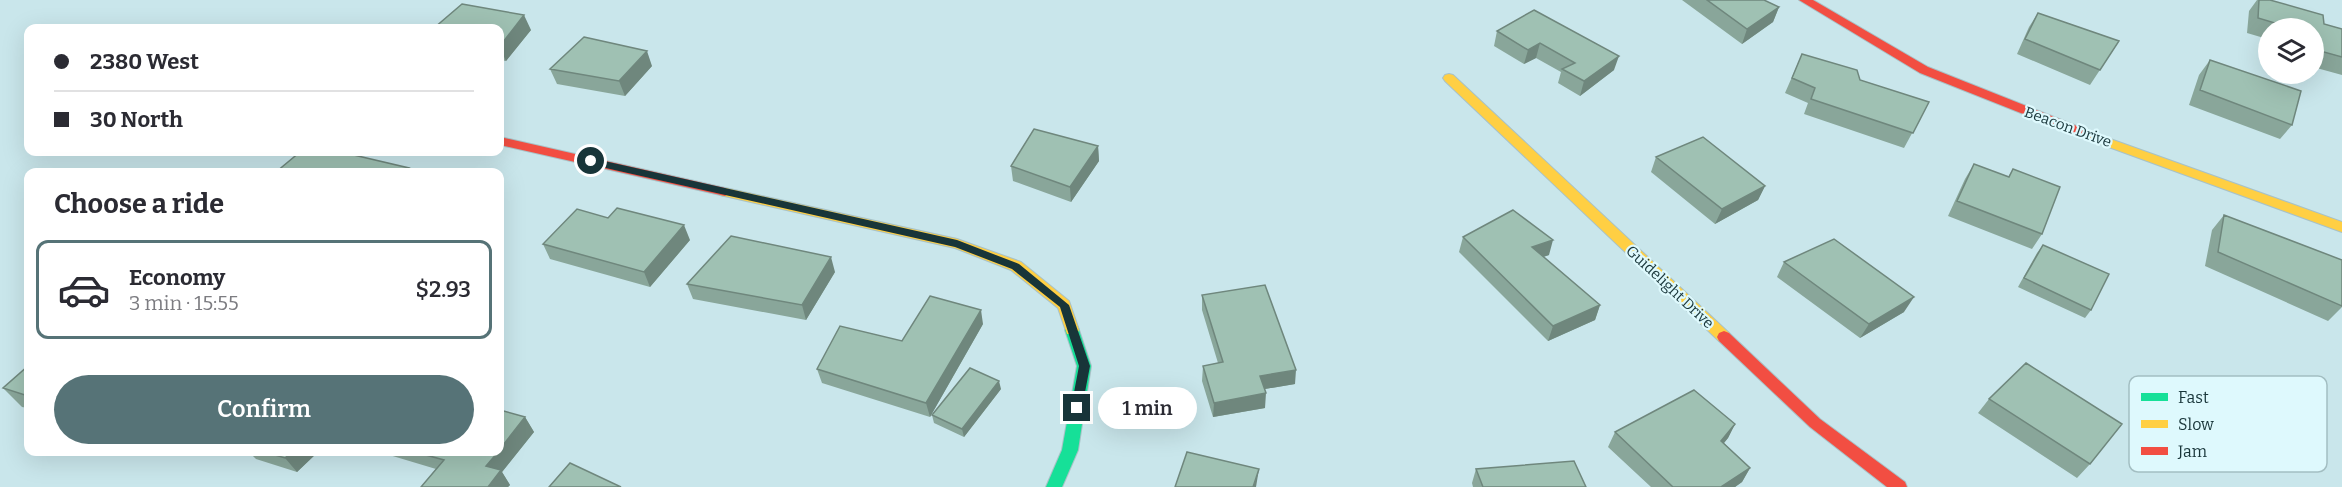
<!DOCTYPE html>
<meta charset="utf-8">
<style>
:root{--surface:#fff;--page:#f2f2f3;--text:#2b2b33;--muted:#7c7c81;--line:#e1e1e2;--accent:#567377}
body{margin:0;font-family:Bitter,serif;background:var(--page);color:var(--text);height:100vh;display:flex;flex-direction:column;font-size:22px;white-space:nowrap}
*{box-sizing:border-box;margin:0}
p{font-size:20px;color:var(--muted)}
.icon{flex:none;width:33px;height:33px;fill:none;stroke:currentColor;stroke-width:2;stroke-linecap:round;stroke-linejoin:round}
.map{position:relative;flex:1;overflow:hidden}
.panel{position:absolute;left:24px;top:168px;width:480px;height:288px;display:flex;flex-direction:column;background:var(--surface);border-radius:12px;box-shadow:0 6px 24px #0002}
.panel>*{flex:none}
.top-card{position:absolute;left:24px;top:24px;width:480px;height:132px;border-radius:12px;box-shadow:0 6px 24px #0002;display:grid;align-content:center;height:132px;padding:0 30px;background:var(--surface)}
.fabs{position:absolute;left:2258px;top:18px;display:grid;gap:12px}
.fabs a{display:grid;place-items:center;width:66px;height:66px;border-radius:50%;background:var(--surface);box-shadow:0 6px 24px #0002;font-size:30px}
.end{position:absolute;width:27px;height:27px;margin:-14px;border:8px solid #183539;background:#fff;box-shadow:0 0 0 3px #fff}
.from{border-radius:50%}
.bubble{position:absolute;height:42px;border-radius:21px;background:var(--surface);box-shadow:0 6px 24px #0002;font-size:20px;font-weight:600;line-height:42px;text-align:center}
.top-card b{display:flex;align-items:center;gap:21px;height:57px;font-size:22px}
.top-card b+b{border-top:2px solid var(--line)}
.top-card i{width:15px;height:15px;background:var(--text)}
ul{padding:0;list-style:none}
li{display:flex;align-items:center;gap:18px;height:99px;margin:0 12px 9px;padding:0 18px;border:3px solid transparent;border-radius:12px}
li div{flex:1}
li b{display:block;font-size:22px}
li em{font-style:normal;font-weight:600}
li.current{border-color:var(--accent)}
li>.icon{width:54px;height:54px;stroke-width:1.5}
h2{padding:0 30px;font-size:27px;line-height:72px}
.cta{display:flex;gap:12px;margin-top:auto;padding:12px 30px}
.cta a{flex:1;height:69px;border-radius:36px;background:var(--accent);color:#fff;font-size:24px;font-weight:600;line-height:69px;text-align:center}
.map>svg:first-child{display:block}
</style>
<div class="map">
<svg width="2342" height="487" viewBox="0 0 2342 487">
<rect width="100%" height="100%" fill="#c9e6eb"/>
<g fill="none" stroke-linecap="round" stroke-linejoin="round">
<g stroke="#a8c2c7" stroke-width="2">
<path id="fast" d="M1072,324L1077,326L1079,330L1091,366L1078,450L1062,487H1046L1062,450L1077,366L1065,330L1067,326Z"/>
</g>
<g stroke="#a8c2c7" stroke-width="2">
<path id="slow" d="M1449,74L1453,75L1729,333L1731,337L1729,341H1719L1445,81L1443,78L1445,75Z
M2088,131L2342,222V232L2084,138L2082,135L2084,132Z
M725,188L957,239L1021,262L1069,301L1079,330L1077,334H1067L1058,308L1011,270L955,248L720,195L719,192L720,189Z"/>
</g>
<g stroke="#a8c2c7" stroke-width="2">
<path id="jam" d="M1799,0H1813L1928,67L2092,132L2094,135L2088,139L2084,138L1920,73Z
M500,137L725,188L731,192L725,196L500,145Z
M1724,331L1729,333L1820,419L1905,482L1907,487H1887L1810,427L1719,341L1717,337L1719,333Z"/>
</g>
<use href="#fast" fill="#16e098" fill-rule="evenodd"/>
<use href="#slow" fill="#ffcf43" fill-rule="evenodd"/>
<use href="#jam" fill="#f24e42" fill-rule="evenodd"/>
</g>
<path fill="#89a69a" d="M1682,0H1764L1779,7L1773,22L1742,44Z
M2257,0H2270L2324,24L2342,29V75L2313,67V28H2268V55L2262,53L2264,38L2247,33L2249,11Z
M1534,10L1614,70L1580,96L1558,83L1561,72L1536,58L1524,64L1494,46L1497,31Z
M2038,13L2119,41L2090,85L2017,54L2029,27Z
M500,28L531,30L506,61L500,60Z
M1802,54L1860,80L1929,102L1904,148L1804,114L1808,103L1785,93Z
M2210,60L2292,125L2280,139L2189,105L2199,75Z
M652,66L625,96L557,84L550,69Z
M1098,146L1099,161L1071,202L1013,181L1011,166Z
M1656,157L1765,186L1758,200L1715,224L1651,172Z
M1974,164L2008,177L2013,169L2042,234L2032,249L1948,216L1965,179Z
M2224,215L2342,260V307L2328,321L2205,266L2212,230Z
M1463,237L1549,255L1543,257L1600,305L1595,320L1548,341L1459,252Z
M690,240L650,287L550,259L543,244Z
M2043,245L2091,310L2085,318L2018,287L2037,253Z
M1784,262L1904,312L1860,338L1777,277Z
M835,272L806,320L693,299L687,284Z
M1202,295L1295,384L1265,389V408L1213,417L1202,381L1203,366L1218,363L1202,310Z
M983,324L930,417L822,383L817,369L902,341Z
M28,366V408L22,407L3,388Z
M1001,389L964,437L934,423L932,415Z
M1989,399L2090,464L2077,478L1978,413Z
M525,417L534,432L502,472L510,485L508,487H421L436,469L386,454L384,452H500Z
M1735,424L1728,438L1724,443L1750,468L1742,482L1735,487H1651L1608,447L1615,432Z
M249,452H318L297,472L256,459Z
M1476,469L1586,487H1473L1472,483Z"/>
<path fill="#6f877d" d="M1779,7L1773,22L1742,44L1747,29Z
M524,15L531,30L506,61L500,48V46Z
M1540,43L1536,58L1524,64L1528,50Z
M647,51L652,66L625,96L619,81Z
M1619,56L1614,70L1580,96L1584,81Z
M1098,146L1099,161L1071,202L1070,187Z
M409,168L412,172H404Z
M1765,186L1758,200L1715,224L1722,209Z
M684,225L690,240L650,287L644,272Z
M1553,240L1549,255L1528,262L1532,247Z
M831,257L835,272L806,320L802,305Z
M1914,297L1904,312L1860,338L1869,324Z
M1600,305L1595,320L1548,341L1553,326Z
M981,310L983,324L930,417L926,403Z
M1296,370L1295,384L1259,390L1260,376Z
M999,381L1001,389L964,437L962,429Z
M1266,393L1265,408L1213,417L1214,403Z
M525,417L534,432L502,472L510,485L508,487H488L486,466L498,452H500V449Z
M1735,424L1728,438L1714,455L1721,441Z
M292,452H318L297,472L285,458Z
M1750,468L1742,482L1735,487H1721Z
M1259,469L1256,487H1253Z"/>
<path fill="#9fc1b3" stroke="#6f877d" stroke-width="1.5" d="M1707,0H1764L1779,7L1747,29Z
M2259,0H2270L2323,15L2324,24L2342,29V57L2313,49V28H2275V23L2258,18Z
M462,4L524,15L500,46V28H434Z
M1534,10L1619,56L1584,81L1562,69L1575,63L1540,43L1528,50L1497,31Z
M2038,13L2119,41L2100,70L2025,39Z
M584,37L647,51L619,81L550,69Z
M1802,54L1857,70L1860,80L1929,102L1913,133L1811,99L1815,88L1792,78Z
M2210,60L2301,91L2292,125L2200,90Z
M1034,129L1098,146L1070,187L1011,166Z
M1703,137L1765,186L1722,209L1656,157Z
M300,152H341L409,168L404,172H276Z
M1974,164L2009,177L2013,169L2060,187L2042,234L1957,201Z
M617,208L684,225L644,272L543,244L577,209L608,218Z
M1513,210L1553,240L1532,247L1600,305L1553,326L1463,237Z
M2224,215L2342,260V306L2218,252Z
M731,236L831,257L802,305L687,284Z
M1834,239L1914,297L1869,324L1784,262Z
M2043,245L2109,274L2091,310L2024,278Z
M1265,285L1296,370L1260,376L1266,393L1214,403L1203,366L1223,362L1202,295Z
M930,296L981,310L926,403L817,369L840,326L902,341Z
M2026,363L2122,424L2090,464L1989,399Z
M28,366V396L3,388Z
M970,368L999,381L962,429L932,415Z
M1694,390L1735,424L1721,441L1750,468L1721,487H1673L1615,432Z
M500,410L525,417L500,449Z
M265,452H292L285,458Z
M415,452H498L486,466L501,470L488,487H421L444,460Z
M1187,452L1259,469L1253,487H1175Z
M1574,461L1586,487H1483L1476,469Z
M570,463L621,487H549Z"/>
<path fill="#183539" d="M591,158L957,240L1019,264L1069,305L1090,366L1082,408L1077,412L1071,408L1079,366L1060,307L1012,269L955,247L588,164V159Z"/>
<g text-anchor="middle" stroke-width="4.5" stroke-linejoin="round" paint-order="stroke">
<g font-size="15" fill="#183539" stroke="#def9fd">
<text transform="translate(2068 127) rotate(20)" y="5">Beacon Drive</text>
<text transform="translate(1670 287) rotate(43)" y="5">Guidelight Drive</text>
</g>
</g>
<rect x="2129" y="376" width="198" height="96" rx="9" fill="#def9fd" stroke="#a3bec2" stroke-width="1.5"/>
<rect x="2141" y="393" width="27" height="8" fill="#16e098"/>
<rect x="2141" y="420" width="27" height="8" fill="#ffcf43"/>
<rect x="2141" y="447" width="27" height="8" fill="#f24e42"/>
<g font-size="16" fill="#183539">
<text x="2178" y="403">Fast</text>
<text x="2178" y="430">Slow</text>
<text x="2178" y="457">Jam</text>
</g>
</svg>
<div class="fabs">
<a><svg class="icon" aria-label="layers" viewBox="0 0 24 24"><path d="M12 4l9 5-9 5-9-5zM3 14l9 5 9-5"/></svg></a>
</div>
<i class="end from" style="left:591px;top:161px"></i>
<i class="end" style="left:1077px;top:408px"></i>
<div class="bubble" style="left:1098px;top:387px;width:99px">1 min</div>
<div class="top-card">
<b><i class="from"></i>2380 West</b>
<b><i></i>30 North</b>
</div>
<section class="panel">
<h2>Choose a ride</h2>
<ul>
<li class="current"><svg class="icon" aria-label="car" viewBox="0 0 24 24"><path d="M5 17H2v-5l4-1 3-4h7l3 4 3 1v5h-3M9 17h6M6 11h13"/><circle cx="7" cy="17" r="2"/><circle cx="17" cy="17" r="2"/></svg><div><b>Economy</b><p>3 min · 15:55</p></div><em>$2.93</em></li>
</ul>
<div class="cta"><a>Confirm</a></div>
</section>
</div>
